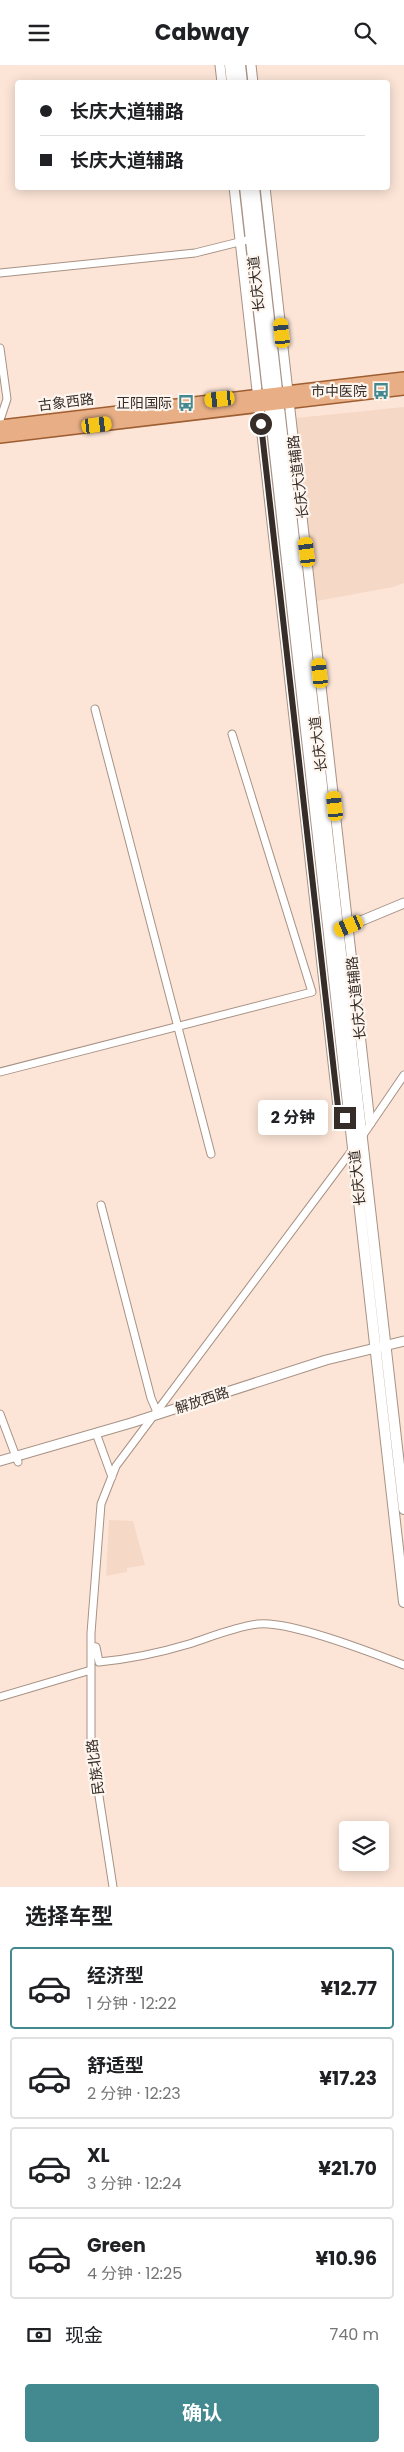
<!DOCTYPE html>
<html lang="zh">
<meta charset="utf-8">
<style>
:root{--surface:#fff;--page:#f2f2f2;--text:#202124;--muted:#757577;--line:#e0e0e0;--accent:#438a90}
body{margin:0;font-family:Poppins,"Noto Sans SC",sans-serif;background:var(--page);color:var(--text);height:100vh;display:flex;flex-direction:column;font-size:19px;white-space:nowrap}
*{box-sizing:border-box;margin:0}
p{font-size:16px;color:var(--muted)}
.icon{flex:none;width:28px;height:28px;fill:none;stroke:currentColor;stroke-width:2;stroke-linecap:round;stroke-linejoin:round}
.map{position:relative;height:1822px;overflow:hidden}
.drawer{display:flex;flex-direction:column;background:var(--surface);flex:1}
.drawer>*{flex:none}
.top-card{position:absolute;left:15px;top:15px;width:375px;height:110px;border-radius:5px;box-shadow:0 2px 12px #0003;display:grid;align-content:center;height:110px;padding:0 25px;background:var(--surface)}
.fabs{position:absolute;left:339px;top:1756px;display:grid;gap:10px}
.fabs a{display:grid;place-items:center;width:50px;height:50px;border-radius:5px;background:var(--surface);box-shadow:0 2px 12px #0003;font-size:25px}
.end{position:absolute;width:22px;height:22px;margin:-11px;border:6px solid #362d28;background:#fff;box-shadow:0 0 0 2px #fff}
.from{border-radius:50%}
.bubble{position:absolute;height:35px;border-radius:5px;background:var(--surface);box-shadow:0 2px 12px #0003;font-size:16px;font-weight:700;line-height:35px;text-align:center}
.car{position:absolute;width:15px;height:30px;margin:-15px -8px;border-radius:6px;box-shadow:0 0 4px 1px #0007;background:linear-gradient(#f5c518 24%,#345 0 40%,#f5c518 0 76%,#345 0 86%,#f5c518 0)}
.top-card b{display:flex;align-items:center;gap:18px;height:48px;font-size:19px}
.top-card b+b{border-top:1px solid var(--line)}
.top-card i{width:12px;height:12px;background:var(--text)}
ul{padding:0;list-style:none}
li{display:flex;align-items:center;gap:15px;height:82px;margin:0 10px 8px;padding:0 15px;border:2px solid var(--line);border-radius:5px}
li div{flex:1}
li b{display:block;font-size:19px}
li em{font-style:normal;font-weight:700}
li.on{border-color:var(--accent)}
li>.icon{width:45px;height:45px;stroke-width:1.5}
h2{padding:0 25px;font-size:22px;line-height:60px}
.pay{display:flex;align-items:center;gap:12px;height:55px;padding:0 25px;font-size:19px}
.pay p{margin-inline-start:auto}
.primary-button{display:flex;gap:10px;margin-top:auto;padding:10px 25px}
.primary-button a{flex:1;height:58px;border-radius:5px;background:var(--accent);color:#fff;font-size:20px;font-weight:700;line-height:58px;text-align:center}
header{display:flex;justify-content:space-between;align-items:center;height:65px;padding:0 25px;background:var(--surface);font-size:22px;font-weight:700}
.map>svg:first-child{display:block}
</style>
<header><svg class="icon" aria-label="menu" viewBox="0 0 24 24"><path d="M4 6h16M4 12h16M4 18h16"/></svg>Cabway<svg class="icon" aria-label="search" viewBox="0 0 24 24"><circle cx="10" cy="10" r="6"/><path d="M15 15l6 6"/></svg></header>
<div class="map">
<svg width="404" height="1822" viewBox="0 0 404 1822">
<rect width="100%" height="100%" fill="#fce5d7"/>
<path fill="#f6d8c6" d="M404,342V518L393,522L317,536L296,353Z
M109,1455L133,1456L145,1500L127,1503V1507L106,1511Z"/>
<g fill="none" stroke-linecap="round" stroke-linejoin="round">
<g stroke="#a79285" stroke-width="9">
<path id="minor" d="M0,208L195,188L251,174
M0,283L7,334L0,355
M95,644L211,1089
M0,1007L312,927L232,669
M361,1073L404,1010
M101,1140L151,1333L157,1347
M0,1349L18,1397
M96,1368L112,1412
M91,1581L96,1582L99,1597C130,1594 159,1588 189,1579C211,1572 234,1562 258,1559C289,1555 373,1588 404,1600
M0,1632L91,1605
M113,1822L91,1679V1568L101,1439L116,1401L353,1084"/>
</g>
<g stroke="#a79285" stroke-width="11">
<path id="tertiary" d="M220,0L222,18
M251,0L253,18
M234,122L338,1042L350,1061
M265,122L370,1058
M344,863L404,838
M0,1396L131,1358L326,1295L404,1276"/>
</g>
<g stroke="#a79285" stroke-width="12">
<path id="secondary" d="M230,0L232,18
M240,0L242,18
M245,122L404,1537
M254,122L404,1444"/>
</g>
<g stroke="#9f5e31" stroke-width="14">
<path id="primary" d="M0,361L404,313
M0,372L404,324"/>
</g>
<use href="#minor" stroke="#fff" stroke-width="7"/>
<use href="#tertiary" stroke="#fff" stroke-width="9"/>
<use href="#secondary" stroke="#fff" stroke-width="10"/>
<use href="#primary" stroke="#e8af86" stroke-width="11"/>
</g>
<g fill="none" stroke-linecap="round" stroke-linejoin="round">
<path stroke="#362d28" stroke-width="6" d="M261,359L338,1042L345,1053"/>
</g>
<defs>
<g id="bus-bare" transform="scale(1.35)"><path d="M-5-6H5V4H4V6H2V4H-2V6H-4V4H-5ZM-3.5-4V0h7V-4ZM-3.5 1.2v1.5H-2V1.2ZM2 1.2v1.5H3.5V1.2Z" fill="#438a90" stroke="#fef5ef" stroke-width="2.5" paint-order="stroke"/></g>
</defs>
<g fill-rule="evenodd">
<use href="#bus-bare" x="381" y="326"/>
<use href="#bus-bare" x="186" y="338"/>
</g>
<g text-anchor="middle" stroke-width="4.5" stroke-linejoin="round" paint-order="stroke">
<g font-size="14" fill="#362d28" stroke="#fef5ef">
<text transform="translate(256 219) rotate(-96)" y="5">长庆大道</text>
<text transform="translate(66 337) rotate(-7)" y="5">古象西路</text>
<text transform="translate(298 412) rotate(-97)" y="5">长庆大道辅路</text>
<text transform="translate(318 679) rotate(-97)" y="5">长庆大道</text>
<text transform="translate(356 933) rotate(-96)" y="5">长庆大道辅路</text>
<text transform="translate(357 1113) rotate(-96)" y="5">长庆大道</text>
<text transform="translate(202 1335) rotate(-18)" y="5">解放西路</text>
<text transform="translate(95 1702) rotate(-97)" y="5">民族北路</text>
</g>
<g font-size="14" fill="#362d28" stroke="#fef5ef" text-anchor="end">
<text x="367" y="331">市中医院</text>
<text x="172" y="343">正阳国际</text>
</g>
</g>
</svg>
<div class="fabs">
<a><svg class="icon" aria-label="layers" viewBox="0 0 24 24"><path d="M12 4l9 5-9 5-9-5zM3 14l9 5 9-5"/></svg></a>
</div>
<i class="end from" style="left:261px;top:359px"></i>
<i class="end" style="left:345px;top:1053px"></i>
<div class="bubble" style="left:258px;top:1035px;width:70px">2 分钟</div>
<i class="car" style="left:282px;top:268px;rotate:354deg"></i>
<i class="car" style="left:220px;top:334px;rotate:264deg"></i>
<i class="car" style="left:97px;top:360px;rotate:83deg"></i>
<i class="car" style="left:307px;top:487px;rotate:353deg"></i>
<i class="car" style="left:320px;top:608px;rotate:354deg"></i>
<i class="car" style="left:335px;top:741px;rotate:354deg"></i>
<i class="car" style="left:349px;top:861px;rotate:247deg"></i>
<div class="top-card">
<b><i class="from"></i>长庆大道辅路</b>
<b><i></i>长庆大道辅路</b>
</div>
</div>
<section class="drawer">
<h2>选择车型</h2>
<ul>
<li class="on"><svg class="icon" aria-label="car" viewBox="0 0 24 24"><path d="M5 17H2v-5l4-1 3-4h7l3 4 3 1v5h-3M9 17h6M6 11h13"/><circle cx="7" cy="17" r="2"/><circle cx="17" cy="17" r="2"/></svg><div><b>经济型</b><p>1 分钟 · 12:22</p></div><em>¥12.77</em></li>
<li><svg class="icon" aria-label="car" viewBox="0 0 24 24"><path d="M5 17H2v-5l4-1 3-4h7l3 4 3 1v5h-3M9 17h6M6 11h13"/><circle cx="7" cy="17" r="2"/><circle cx="17" cy="17" r="2"/></svg><div><b>舒适型</b><p>2 分钟 · 12:23</p></div><em>¥17.23</em></li>
<li><svg class="icon" aria-label="car" viewBox="0 0 24 24"><path d="M5 17H2v-5l4-1 3-4h7l3 4 3 1v5h-3M9 17h6M6 11h13"/><circle cx="7" cy="17" r="2"/><circle cx="17" cy="17" r="2"/></svg><div><b>XL</b><p>3 分钟 · 12:24</p></div><em>¥21.70</em></li>
<li><svg class="icon" aria-label="car" viewBox="0 0 24 24"><path d="M5 17H2v-5l4-1 3-4h7l3 4 3 1v5h-3M9 17h6M6 11h13"/><circle cx="7" cy="17" r="2"/><circle cx="17" cy="17" r="2"/></svg><div><b>Green</b><p>4 分钟 · 12:25</p></div><em>¥10.96</em></li>
</ul>
<div class="pay"><svg class="icon" aria-label="cash" viewBox="0 0 24 24"><path d="M3 7h18v10H3z"/><circle cx="12" cy="12" r="2"/></svg>现金<p>740 m</p></div>
<div class="primary-button"><a>确认</a></div>
</section>
